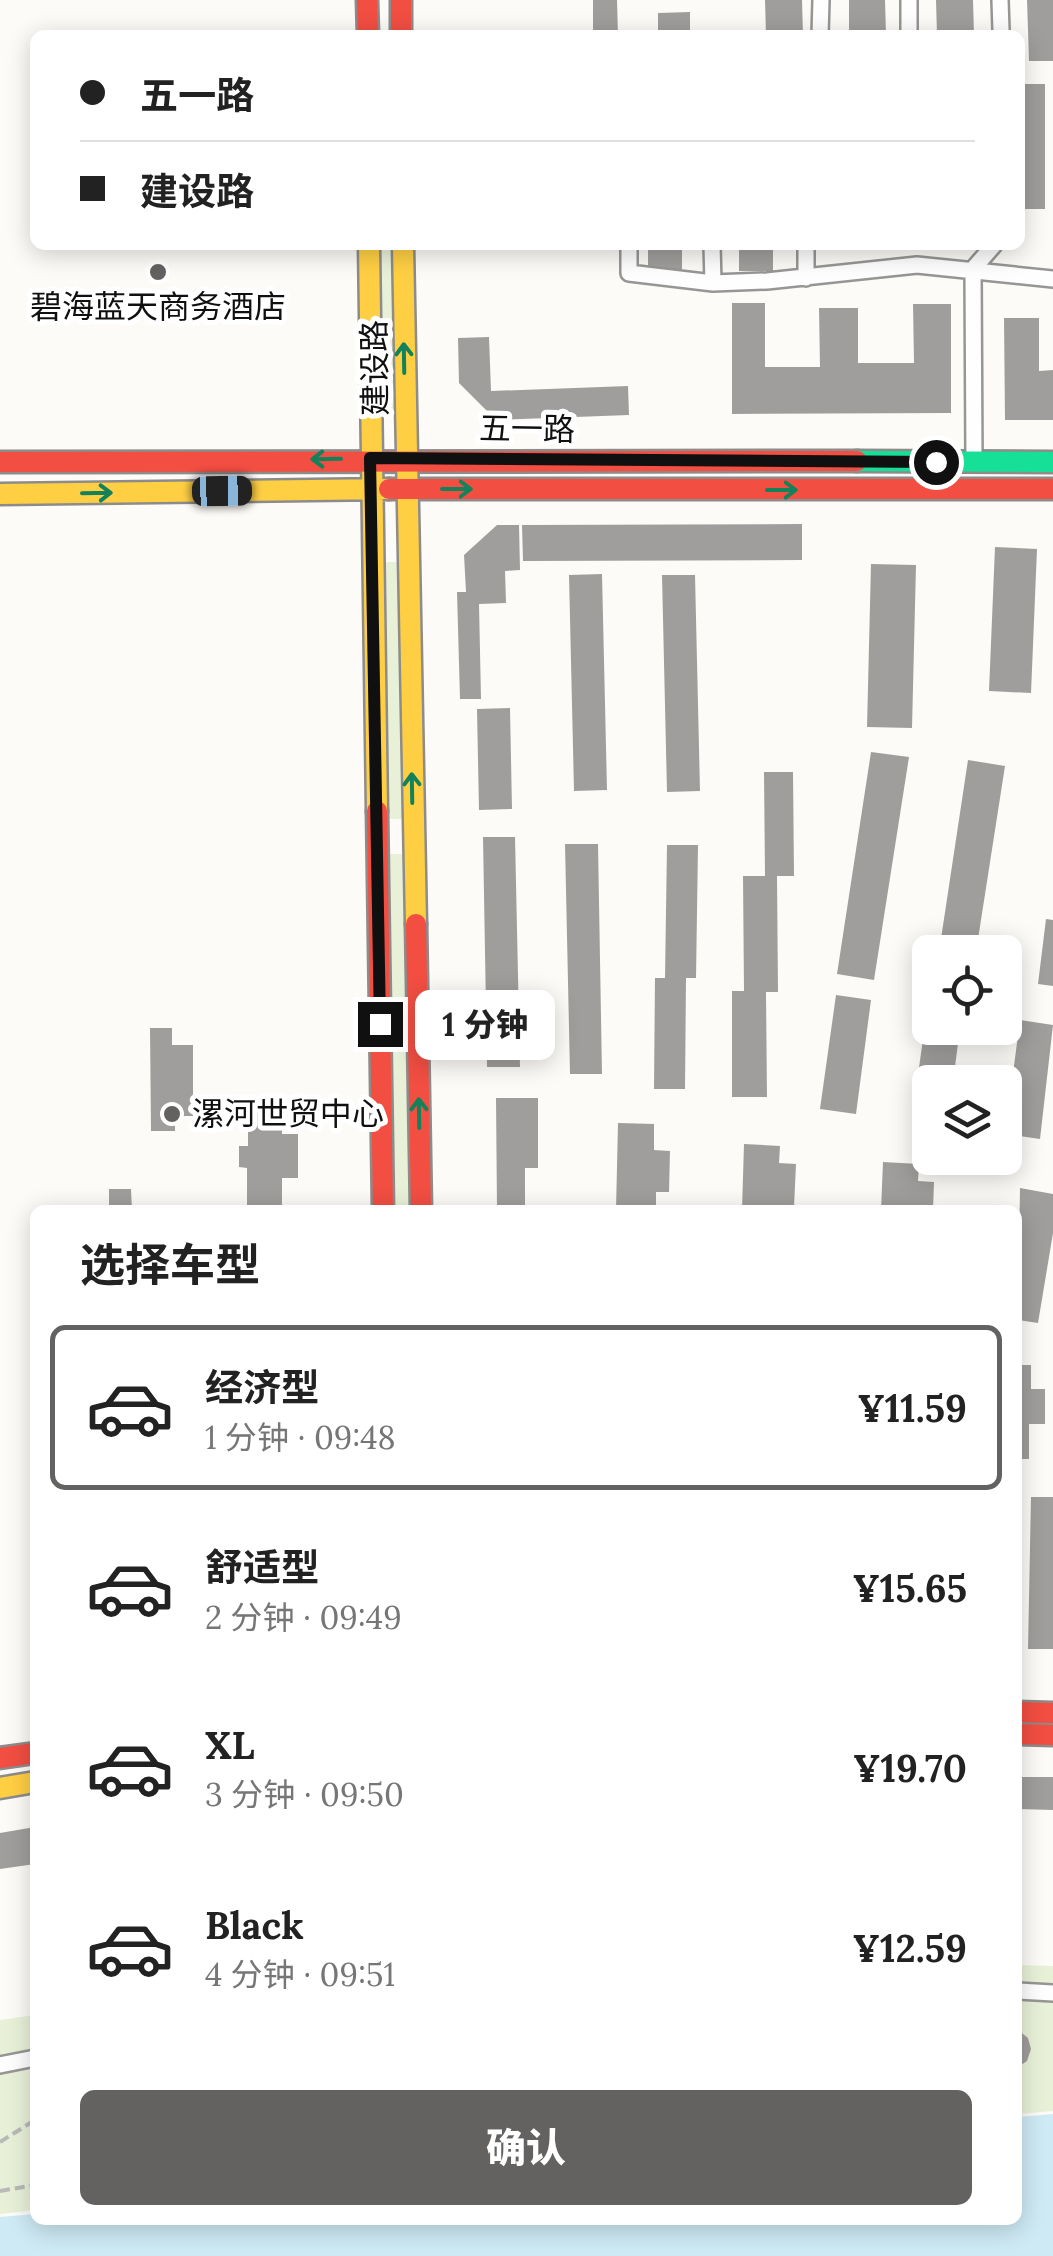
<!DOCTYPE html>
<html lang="zh">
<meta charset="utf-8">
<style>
:root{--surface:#fff;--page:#f6f6f6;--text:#222;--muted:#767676;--line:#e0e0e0;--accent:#636261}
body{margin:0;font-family:Lora,"Noto Sans SC",serif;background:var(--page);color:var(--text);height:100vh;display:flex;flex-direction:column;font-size:38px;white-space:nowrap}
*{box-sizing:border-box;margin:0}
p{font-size:32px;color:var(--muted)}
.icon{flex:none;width:55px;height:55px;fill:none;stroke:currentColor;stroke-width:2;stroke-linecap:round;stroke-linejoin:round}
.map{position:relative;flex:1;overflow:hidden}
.panel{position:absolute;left:30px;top:1205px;width:992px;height:1020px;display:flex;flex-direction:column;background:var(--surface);border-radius:15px;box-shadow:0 5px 25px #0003}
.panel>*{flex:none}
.top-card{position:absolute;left:30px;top:30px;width:995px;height:220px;border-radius:15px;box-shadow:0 5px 25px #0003;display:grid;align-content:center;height:220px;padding:0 50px;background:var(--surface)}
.tools{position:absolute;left:912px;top:935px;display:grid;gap:20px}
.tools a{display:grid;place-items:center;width:110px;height:110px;border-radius:15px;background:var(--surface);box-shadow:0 5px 25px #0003;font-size:50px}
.end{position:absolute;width:45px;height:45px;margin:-22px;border:12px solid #101010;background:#fff;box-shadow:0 0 0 5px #fff}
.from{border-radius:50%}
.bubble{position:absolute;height:70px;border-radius:15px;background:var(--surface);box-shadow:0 5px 25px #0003;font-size:32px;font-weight:800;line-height:70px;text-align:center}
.car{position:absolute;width:30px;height:60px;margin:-30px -15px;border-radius:12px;box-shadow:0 0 8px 2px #0007;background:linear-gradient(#222 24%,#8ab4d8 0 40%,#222 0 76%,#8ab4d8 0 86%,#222 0)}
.top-card b{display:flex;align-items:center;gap:35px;height:95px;font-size:38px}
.top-card b+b{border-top:2px solid var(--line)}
.top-card i{width:25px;height:25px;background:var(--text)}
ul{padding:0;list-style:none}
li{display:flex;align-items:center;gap:30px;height:165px;margin:0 20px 15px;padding:0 30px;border:5px solid transparent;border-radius:15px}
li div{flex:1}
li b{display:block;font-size:38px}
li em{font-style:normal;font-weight:800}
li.selected{border-color:var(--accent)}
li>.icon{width:90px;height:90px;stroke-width:1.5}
h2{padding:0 50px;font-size:45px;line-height:120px}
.cta{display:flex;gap:20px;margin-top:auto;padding:20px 50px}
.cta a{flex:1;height:115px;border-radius:15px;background:var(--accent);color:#fff;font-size:40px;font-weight:800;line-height:115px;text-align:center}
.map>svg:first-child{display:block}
</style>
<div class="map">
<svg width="1053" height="2256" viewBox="0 0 1053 2256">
<rect width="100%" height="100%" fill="#fcfbf7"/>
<path fill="#e8f1d8" d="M380,245H394V409H381Z
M383,562H399L404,819H389Z
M390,854H405L410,1210H395Z
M1018,1965L1053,1966V2111L1018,2114Z
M35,2015V2210L0,2214V2020Z"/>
<path fill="#ceeaf5" d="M1053,2114V2256H0V2217L35,2214V2220H1018V2117Z"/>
<path fill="#a09e9c" d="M593,0H617L618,35H593Z
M765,0H802L803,35H766Z
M849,0H885L886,35H849Z
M936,0H973L974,35H937Z
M1027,0H1053V61H1029Z
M690,12V35H658V13Z
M1020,84H1045V209H1020Z
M648,245H682V269H648Z
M739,245H773V271H739Z
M732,303H765V367H820L819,308H858V363H914L913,304H951V413L732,414Z
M1004,318H1039V371L1053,370V420H1005Z
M489,337L491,391L628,386L629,415L496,420L459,383L458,338Z
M802,524V560L523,561L522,525Z
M497,525H519L520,570L505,571L506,603L479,604L481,699H460L457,592H466L464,555Z
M995,547L1037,549L1031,693L989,691Z
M871,564L916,565L912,728L867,727Z
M602,574L607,790L574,791L569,575Z
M662,575H695L700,791L667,792Z
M510,708L512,809L479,810L477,709Z
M871,752L909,757L874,980L837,974Z
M968,760L1005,766L976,952H939Z
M764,772H793L794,876H777L778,992H766L767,1097H732V991H744L743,876H765Z
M483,837H515L520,1067H487Z
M565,844H598L602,1074H570Z
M667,845H698L696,978H686L685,1089H654L655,978H665Z
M1046,919L1053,920V986L1038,984Z
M836,995L871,1000L856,1114L820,1109Z
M928,1002L930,1028H960L953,1082H930V1121L912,1119Z
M1020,1020L1053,1025L1040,1139L1005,1134Z
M150,1028H172V1045H193V1116H175V1131H151Z
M496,1098H538V1168H525V1210H497Z
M248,1110H282V1134H298V1178H282V1210H247V1168L239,1167V1146H248Z
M618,1123L654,1124V1150L670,1151L669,1192H656V1210H616Z
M744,1144L780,1146L779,1163L796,1164L794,1207L742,1210Z
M883,1162L919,1164L918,1181L934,1182L933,1210H881Z
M1020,1188L1053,1194V1233L1038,1323L1018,1320Z
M109,1189H131L132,1210H109Z
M1018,1365H1031V1389H1045V1424H1029V1459H1018Z
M1031,1497H1053V1649H1028Z
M1018,1777H1053V1810L1018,1809Z
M35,1827V1864L0,1869V1833Z
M1018,2030L1028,2038L1031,2049L1027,2061L1018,2067Z"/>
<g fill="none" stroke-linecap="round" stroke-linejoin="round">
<g stroke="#969694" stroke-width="20">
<path id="street" d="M1000,0L1001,30
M820,35L821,0
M909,35V0
M629,245V273L713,283L767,281L917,265L1053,279
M712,245L713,283
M806,245V278
M974,463L973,269L994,245
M1018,1991L1053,1993
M0,2065L35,2058"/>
</g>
<g stroke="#8d8c8b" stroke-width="25">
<path id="fast" d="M857,461L1053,462"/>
</g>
<g stroke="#8d8c8b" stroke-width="25">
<path id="slow" d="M369,245L377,811
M403,245L416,924
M0,494L389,489
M0,1788L35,1782"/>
</g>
<g stroke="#8d8c8b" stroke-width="25">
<path id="jam" d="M367,0L368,35
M401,0V35
M0,462L857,461
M389,489H1053
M377,811L383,1210
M416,924L421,1210
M1018,1712L1053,1713
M1018,1734L1053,1735
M0,1758L35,1753"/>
</g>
<path stroke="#b9b9b8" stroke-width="4" stroke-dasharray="10 5" stroke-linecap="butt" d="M0,2142L35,2120
M0,2191L35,2185"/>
<use href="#street" stroke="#fffefe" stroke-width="15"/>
<use href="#fast" stroke="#16e098" stroke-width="20"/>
<use href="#slow" stroke="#ffcf43" stroke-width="20"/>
<use href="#jam" stroke="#f24e42" stroke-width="20"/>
</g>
<defs><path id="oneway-shaft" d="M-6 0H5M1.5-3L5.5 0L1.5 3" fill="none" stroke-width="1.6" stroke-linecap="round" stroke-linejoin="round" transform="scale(2.5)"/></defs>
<g stroke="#13825b">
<use href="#oneway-shaft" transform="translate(404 358) rotate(-91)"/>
<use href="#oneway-shaft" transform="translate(326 459) rotate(179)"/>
<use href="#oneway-shaft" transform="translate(457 489)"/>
<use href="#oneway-shaft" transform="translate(782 490)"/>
<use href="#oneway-shaft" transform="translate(97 493) rotate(-1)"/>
<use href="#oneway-shaft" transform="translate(412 788) rotate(-91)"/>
<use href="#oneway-shaft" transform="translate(419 1113) rotate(-91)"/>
</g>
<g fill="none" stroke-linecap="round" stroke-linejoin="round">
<path stroke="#101010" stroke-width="12" d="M380,1024L370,458L936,462"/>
</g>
<g fill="#636261" stroke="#fff" stroke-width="4">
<circle cx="158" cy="272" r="10"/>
<circle cx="172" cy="1114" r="10"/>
</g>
<g text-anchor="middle" stroke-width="10" stroke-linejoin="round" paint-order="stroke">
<g font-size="32" fill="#101010" stroke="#fff">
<text x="158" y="318">碧海蓝天商务酒店</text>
<text x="192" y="1125" text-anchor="start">漯河世贸中心</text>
</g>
<g font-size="32" fill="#101010" stroke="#fff">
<text transform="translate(375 368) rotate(-91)" y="11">建设路</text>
<text transform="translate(527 429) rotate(1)" y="11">五一路</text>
</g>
</g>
</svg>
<div class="tools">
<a><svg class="icon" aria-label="locate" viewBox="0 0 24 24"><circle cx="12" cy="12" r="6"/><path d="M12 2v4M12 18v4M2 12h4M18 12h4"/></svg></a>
<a><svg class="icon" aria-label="layers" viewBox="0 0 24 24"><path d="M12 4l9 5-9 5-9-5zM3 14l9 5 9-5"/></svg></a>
</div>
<i class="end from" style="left:936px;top:462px"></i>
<i class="end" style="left:380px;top:1024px"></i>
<div class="bubble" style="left:415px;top:990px;width:140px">1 分钟</div>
<i class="car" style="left:222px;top:491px;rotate:89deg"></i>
<div class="top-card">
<b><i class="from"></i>五一路</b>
<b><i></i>建设路</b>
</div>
<section class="panel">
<h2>选择车型</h2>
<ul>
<li class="selected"><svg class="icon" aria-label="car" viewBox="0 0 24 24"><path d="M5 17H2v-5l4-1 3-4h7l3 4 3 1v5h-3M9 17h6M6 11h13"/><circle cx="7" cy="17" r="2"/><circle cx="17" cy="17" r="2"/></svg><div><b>经济型</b><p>1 分钟 · 09:48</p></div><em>¥11.59</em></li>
<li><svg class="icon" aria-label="car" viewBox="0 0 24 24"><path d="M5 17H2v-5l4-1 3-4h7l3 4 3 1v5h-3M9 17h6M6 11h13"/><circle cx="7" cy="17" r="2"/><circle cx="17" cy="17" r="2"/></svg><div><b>舒适型</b><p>2 分钟 · 09:49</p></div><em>¥15.65</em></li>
<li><svg class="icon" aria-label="car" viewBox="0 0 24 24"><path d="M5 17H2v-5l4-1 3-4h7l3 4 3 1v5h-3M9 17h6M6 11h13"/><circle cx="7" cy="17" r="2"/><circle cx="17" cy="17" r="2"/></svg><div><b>XL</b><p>3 分钟 · 09:50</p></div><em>¥19.70</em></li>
<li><svg class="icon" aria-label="car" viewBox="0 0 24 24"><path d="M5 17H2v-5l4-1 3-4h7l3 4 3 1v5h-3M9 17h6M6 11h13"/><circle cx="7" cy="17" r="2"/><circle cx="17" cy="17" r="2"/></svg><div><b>Black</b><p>4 分钟 · 09:51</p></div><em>¥12.59</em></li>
</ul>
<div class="cta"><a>确认</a></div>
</section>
</div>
